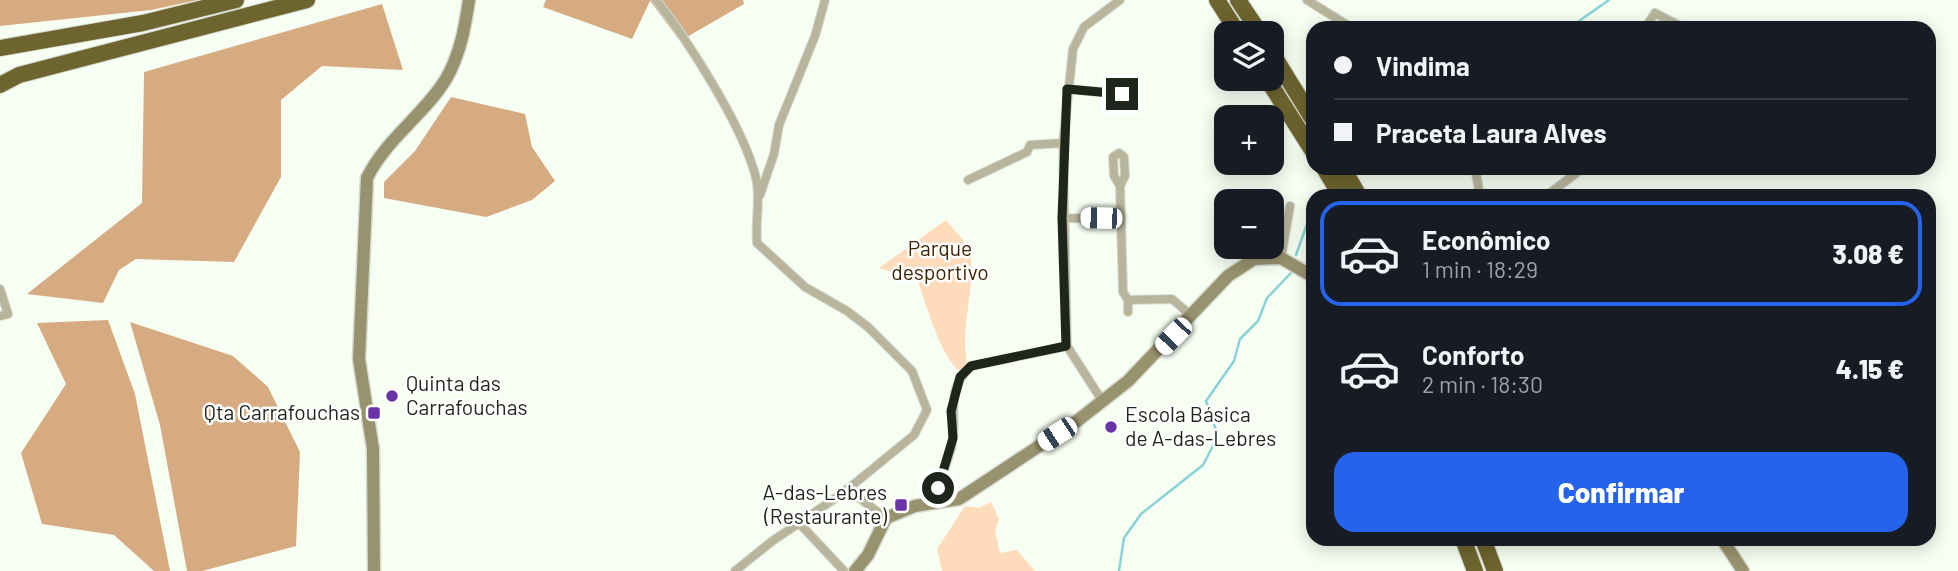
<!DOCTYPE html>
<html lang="pt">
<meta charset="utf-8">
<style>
:root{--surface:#171b24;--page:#242831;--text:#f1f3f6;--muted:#9ea1a6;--line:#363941;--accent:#2563eb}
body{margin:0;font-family:Barlow,sans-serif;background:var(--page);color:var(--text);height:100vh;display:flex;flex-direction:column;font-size:26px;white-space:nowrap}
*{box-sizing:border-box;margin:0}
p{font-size:23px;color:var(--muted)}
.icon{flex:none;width:38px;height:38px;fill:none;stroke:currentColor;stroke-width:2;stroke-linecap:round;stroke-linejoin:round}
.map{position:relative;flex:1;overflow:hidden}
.sheet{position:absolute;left:1306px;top:189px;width:630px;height:357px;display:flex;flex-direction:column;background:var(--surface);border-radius:21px;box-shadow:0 4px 18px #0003}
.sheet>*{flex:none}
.banner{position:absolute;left:1306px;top:21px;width:630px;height:154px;border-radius:21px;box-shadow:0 4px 18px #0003;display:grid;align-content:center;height:154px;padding:0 28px;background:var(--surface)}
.tools{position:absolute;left:1214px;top:21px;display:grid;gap:14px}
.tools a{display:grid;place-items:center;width:70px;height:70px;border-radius:14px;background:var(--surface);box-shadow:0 4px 18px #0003;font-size:35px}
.end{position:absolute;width:32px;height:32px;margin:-16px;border:9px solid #1e251a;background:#fff;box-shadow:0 0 0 4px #fff}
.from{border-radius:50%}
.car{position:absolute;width:21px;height:42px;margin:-21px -10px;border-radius:9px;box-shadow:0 0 5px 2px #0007;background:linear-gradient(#fff 24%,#345 0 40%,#fff 0 76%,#345 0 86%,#fff 0)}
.banner b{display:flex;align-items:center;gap:24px;height:66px;font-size:26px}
.banner b+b{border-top:2px solid var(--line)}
.banner i{width:18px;height:18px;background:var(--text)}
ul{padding:12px 0 0;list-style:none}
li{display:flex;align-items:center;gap:21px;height:105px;margin:0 14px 10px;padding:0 14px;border:4px solid transparent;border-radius:21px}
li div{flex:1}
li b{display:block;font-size:26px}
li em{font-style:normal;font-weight:800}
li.selected{border-color:var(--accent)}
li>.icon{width:63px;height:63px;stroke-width:1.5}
.cta{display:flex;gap:14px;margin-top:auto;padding:14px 28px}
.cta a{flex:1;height:80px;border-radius:21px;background:var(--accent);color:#fff;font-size:28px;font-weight:800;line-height:80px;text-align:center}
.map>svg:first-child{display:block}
</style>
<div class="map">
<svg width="1958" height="571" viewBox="0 0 1958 571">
<rect width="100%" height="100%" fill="#f7fef2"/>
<path fill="#fddbbb" d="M946,220C953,229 966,241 969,251C978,278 959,329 967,363L960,371C942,360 925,302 918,281L879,268Z
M991,502L999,519L995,531L1000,553L1017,550L1035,571H942L937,549L965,506L979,508Z"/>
<path fill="#d6ab82" d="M0,0H198L151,10L0,26Z
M546,0H743L744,4L680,41L650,1L632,39L543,7Z
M382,4L403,70L322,66L281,100V177L234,262L136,259L119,270L103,303L27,294L142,203L144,72Z
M451,97L525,114L532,147L555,181L532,200L486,217L384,198V182L415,151Z
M108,320L135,394L170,571H154L114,535L42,524L21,453L66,384L37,323Z
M130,322L233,356L268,387L300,452L296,546L202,571H187L160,425Z"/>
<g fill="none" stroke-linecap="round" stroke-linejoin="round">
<path stroke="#88d3d7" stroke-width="2.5" d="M1569,28L1609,0
M1361,170L1363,168
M1296,255L1312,210
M1119,571L1124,538L1141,514L1203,465L1218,436L1206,401L1234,361L1240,339L1258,321L1267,298L1291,273"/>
<g stroke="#d4dbcf" stroke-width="10">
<path id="street" d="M656,0C689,42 744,128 756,178C761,198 755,222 757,243L805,287L847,311L868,327L912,371L927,410L914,435L843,493L771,542L735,571
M1307,0L1352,28
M1645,28L1655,13L1684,28
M1067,89L1123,94L1124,82
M1475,168L1480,196
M968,180L1027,152L1030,145L1063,143
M1120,186L1114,176L1113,157L1119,153L1124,157L1125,176L1120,186L1123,292L1128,300V312
M760,195L774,154L779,125L815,36L825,0
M1546,196L1583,168
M1062,218L1121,219
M1281,258L1290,206
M0,289L8,314L0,316
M1128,300L1172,299L1192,316
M1103,402L1067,346L1063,143L1073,49L1084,27L1120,0
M847,489L886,518
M942,501C935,478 951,461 953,438C956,408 946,391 971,366L1067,346
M799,523L844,571"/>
</g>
<g stroke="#d4dbcf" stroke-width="15">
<path id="secondary" d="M1722,539L1743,571
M374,571L373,449L359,359L367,178C386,139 424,115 446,79C460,55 465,27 469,0
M855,571L868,555L886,518L915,506L959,499L1077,421L1128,381L1228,276L1254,259L1281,258L1312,276"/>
</g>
<g stroke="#d4dbcf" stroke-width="18">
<path id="highway" d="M1217,0L1238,33
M1238,0L1260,33
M0,48L143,23L236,0
M1272,53L1312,118
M1267,79L1312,150
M0,85L19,75L307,0
M1324,168L1341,196
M1343,168L1359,196
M1463,539L1475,571
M1483,539L1495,571"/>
</g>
<use href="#street" stroke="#b9b59d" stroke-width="8"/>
<use href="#secondary" stroke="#99926f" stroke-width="12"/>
<use href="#highway" stroke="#6e642f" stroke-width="16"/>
</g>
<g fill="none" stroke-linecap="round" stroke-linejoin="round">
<path stroke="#1e251a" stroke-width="9" d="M938,488L953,438L951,411L960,377L971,366L1066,346L1062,218L1067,89L1122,94"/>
</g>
<g fill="#6b33a9" stroke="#fff" stroke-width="2.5">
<circle cx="392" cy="396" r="7"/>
<rect x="367" y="406" width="14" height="14" rx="3.5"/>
<circle cx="1111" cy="427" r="7"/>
<rect x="894" y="498" width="14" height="14" rx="3.5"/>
</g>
<g text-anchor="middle" stroke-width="5" stroke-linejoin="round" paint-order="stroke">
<g font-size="21" fill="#412503" stroke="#fff">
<text x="940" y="256">Parque<tspan x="940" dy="24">desportivo</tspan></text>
</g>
<g font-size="21" fill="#1e251a" stroke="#fff" text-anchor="start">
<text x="406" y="391">Quinta das<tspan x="406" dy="24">Carrafouchas</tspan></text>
<text x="360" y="420" text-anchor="end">Qta Carrafouchas</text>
<text x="1125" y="422">Escola Básica<tspan x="1125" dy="24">de A-das-Lebres</tspan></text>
<text x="887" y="500" text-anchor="end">A-das-Lebres<tspan x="887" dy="24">(Restaurante)</tspan></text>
</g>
</g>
</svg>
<div class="tools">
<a><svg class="icon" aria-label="layers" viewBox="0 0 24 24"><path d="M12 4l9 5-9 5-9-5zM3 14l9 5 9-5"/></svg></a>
<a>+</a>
<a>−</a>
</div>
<i class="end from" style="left:938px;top:488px"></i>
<i class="end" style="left:1122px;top:94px"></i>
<i class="car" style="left:1101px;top:218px;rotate:271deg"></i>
<i class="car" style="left:1173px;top:336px;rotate:224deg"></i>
<i class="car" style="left:1057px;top:434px;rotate:237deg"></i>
<div class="banner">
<b><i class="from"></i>Vindima</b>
<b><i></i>Praceta Laura Alves</b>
</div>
<section class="sheet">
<ul>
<li class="selected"><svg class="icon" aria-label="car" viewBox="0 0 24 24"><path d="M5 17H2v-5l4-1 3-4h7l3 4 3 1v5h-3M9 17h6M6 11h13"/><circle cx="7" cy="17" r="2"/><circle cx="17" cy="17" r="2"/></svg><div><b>Econômico</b><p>1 min · 18:29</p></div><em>3.08 €</em></li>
<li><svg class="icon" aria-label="car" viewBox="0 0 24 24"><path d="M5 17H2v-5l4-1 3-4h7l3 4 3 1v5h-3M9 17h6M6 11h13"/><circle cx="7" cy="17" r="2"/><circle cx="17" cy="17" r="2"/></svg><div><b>Conforto</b><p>2 min · 18:30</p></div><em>4.15 €</em></li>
</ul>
<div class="cta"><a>Confirmar</a></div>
</section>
</div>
